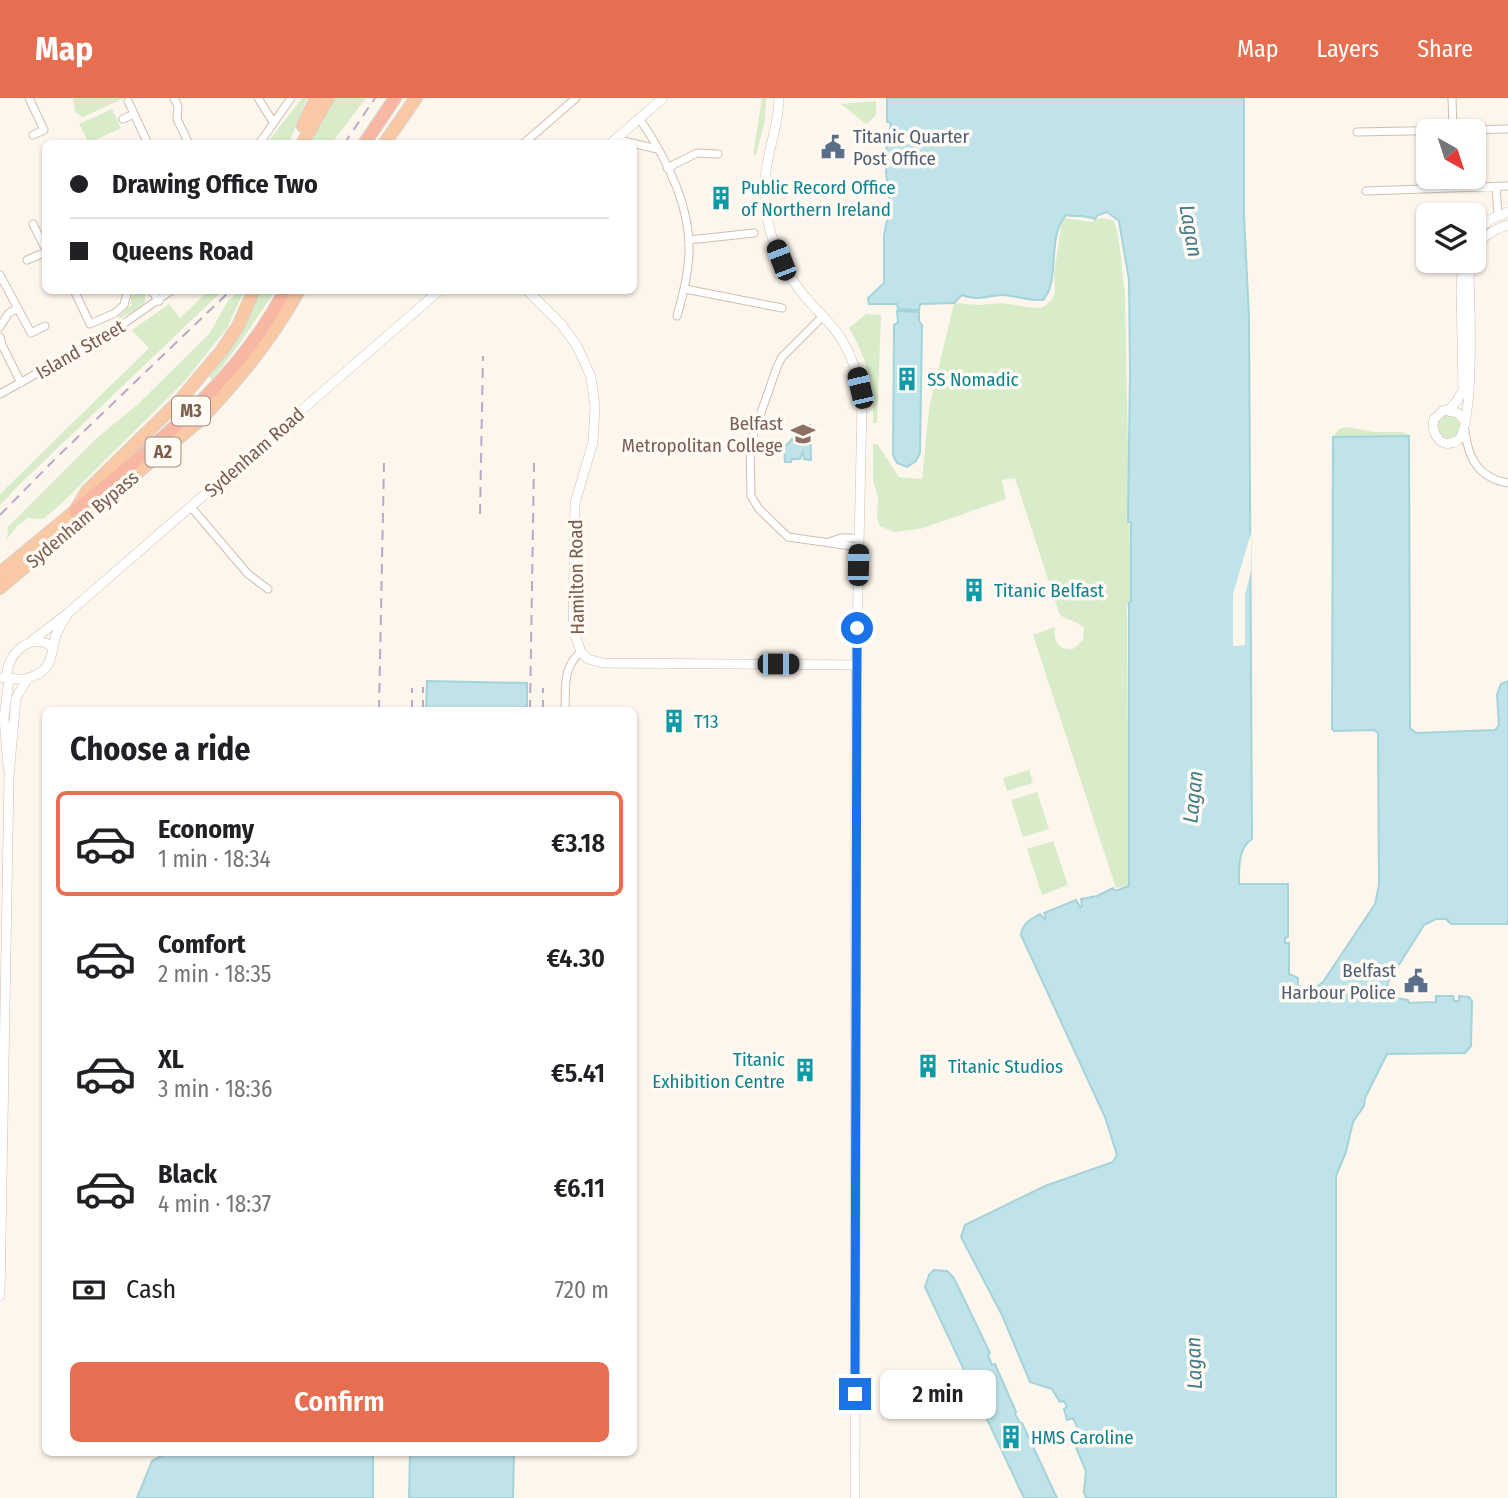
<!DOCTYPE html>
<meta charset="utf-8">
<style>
:root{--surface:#fff;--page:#f6f6f6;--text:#202124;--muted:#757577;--line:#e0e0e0;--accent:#e76f51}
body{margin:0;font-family:"Fira Sans Condensed",sans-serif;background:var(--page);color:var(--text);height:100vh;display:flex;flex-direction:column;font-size:26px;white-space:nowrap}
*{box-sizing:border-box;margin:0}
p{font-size:23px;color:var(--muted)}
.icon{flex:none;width:38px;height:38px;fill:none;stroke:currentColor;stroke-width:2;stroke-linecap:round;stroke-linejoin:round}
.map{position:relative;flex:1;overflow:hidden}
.details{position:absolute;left:42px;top:609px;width:595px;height:749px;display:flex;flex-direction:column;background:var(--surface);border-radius:10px;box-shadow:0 2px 5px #0004}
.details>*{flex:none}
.guide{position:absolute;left:42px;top:42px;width:595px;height:154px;border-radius:10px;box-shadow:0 2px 5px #0004;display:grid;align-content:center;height:154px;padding:0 28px;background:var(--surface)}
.needle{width:46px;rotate:141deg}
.fabs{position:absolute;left:1416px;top:21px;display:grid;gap:14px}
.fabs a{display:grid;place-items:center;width:70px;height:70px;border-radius:10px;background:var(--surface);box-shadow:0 2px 5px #0004;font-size:35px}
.end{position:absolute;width:32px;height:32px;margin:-16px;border:9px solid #1a73e8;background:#fff;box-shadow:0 0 0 4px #fff}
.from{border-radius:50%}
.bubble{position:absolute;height:49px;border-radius:10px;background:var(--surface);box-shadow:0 2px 5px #0004;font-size:23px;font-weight:600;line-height:49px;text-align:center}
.car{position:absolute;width:21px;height:42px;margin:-21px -10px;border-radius:9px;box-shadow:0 0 5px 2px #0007;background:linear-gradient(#222 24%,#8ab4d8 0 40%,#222 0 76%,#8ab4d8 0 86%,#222 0)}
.guide b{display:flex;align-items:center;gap:24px;height:66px;font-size:26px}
.guide b+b{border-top:2px solid var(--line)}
.guide i{width:18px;height:18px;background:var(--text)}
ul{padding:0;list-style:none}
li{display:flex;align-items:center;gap:21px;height:105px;margin:0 14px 10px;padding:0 14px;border:4px solid transparent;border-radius:10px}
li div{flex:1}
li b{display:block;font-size:26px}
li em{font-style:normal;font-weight:600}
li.on{border-color:var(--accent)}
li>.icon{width:63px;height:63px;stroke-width:1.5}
h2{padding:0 28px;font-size:32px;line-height:84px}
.pay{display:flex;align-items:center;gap:18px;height:77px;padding:0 28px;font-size:26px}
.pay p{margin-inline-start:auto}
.cta{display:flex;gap:14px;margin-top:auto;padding:14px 28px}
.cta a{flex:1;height:80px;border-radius:10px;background:var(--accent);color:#fff;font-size:28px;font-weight:600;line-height:80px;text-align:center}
header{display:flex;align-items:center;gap:42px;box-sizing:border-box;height:98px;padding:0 35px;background:var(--accent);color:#fff}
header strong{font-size:33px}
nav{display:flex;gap:38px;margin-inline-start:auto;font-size:24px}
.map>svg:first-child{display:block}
</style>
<header>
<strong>Map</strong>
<nav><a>Map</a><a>Layers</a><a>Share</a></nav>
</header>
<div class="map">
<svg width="1508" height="1400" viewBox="0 0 1508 1400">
<rect width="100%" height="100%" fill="#fdf6ec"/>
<path fill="#d8ecc9" d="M73,0H124L83,19L75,14Z
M302,0H307L289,45H267Z
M334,0H366L332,45L305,46L317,23Z
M762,0H766L765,22L756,57H753Z
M876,3V17L866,26L841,6Z
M112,11L121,30L89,45L79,26Z
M1066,120L1091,124L1101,120L1113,122C1120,131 1122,178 1125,194L1131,503L1127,508L1129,787L1116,790L1033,537L1055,529C1053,543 1058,553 1073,551L1083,542L1084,530C1076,521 1064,523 1059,515L1015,380L1002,382L1006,401L920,431L894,434L880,428L877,421L878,398L873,383V346H877L899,379L922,381L929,310L954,205L980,207L1001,205L1035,210L1043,209L1051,203L1055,195L1054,176L1062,123Z
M240,192L244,193L227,230L184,284L62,405L43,421L28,420L18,427L7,441L8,429L97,340L138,306L209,236L228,203Z
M136,193H145V204L139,210L113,224L131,207V200Z
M208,193H222L21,385L0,407V396L149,250L132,232L169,206L180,220Z
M259,193H275L240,245L212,282L209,278C229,251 248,225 259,193Z
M866,216L881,217L877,325H873C874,289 868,262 849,230Z
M1437 328a12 12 0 1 1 24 0a12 12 0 1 1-24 0Z
M1347,329L1373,334H1403L1409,337L1333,339L1339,331Z
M1029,672L1033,685L1007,693L1003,680Z
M1037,694L1049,731L1023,739L1011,702Z
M1053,743L1068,787L1042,797L1027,751Z"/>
<path fill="#bfe3e8" stroke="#a5d3da" stroke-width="2" d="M887,0H1244V117L1249,220L1252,741C1238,750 1239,770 1239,786H1288V839L1285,840V845H1289V876L1298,880V887L1307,893V889L1312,892L1323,884L1375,806L1379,787L1378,635L1374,632L1334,633L1332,631L1333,339L1409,338L1410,630L1416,635L1495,632L1499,627L1497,597L1501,586L1508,583V826H1451L1446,821H1436L1424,827L1388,884L1387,889L1392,899L1408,902L1409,905L1436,904V898H1453L1454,903H1459V898L1469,899L1472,903L1471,948L1465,955L1387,956L1365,1000L1364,1008L1353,1024L1346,1054L1336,1078V1400H1086L1084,1394L1086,1373L1075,1347L1084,1343L1073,1320L1067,1322L1064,1311L1067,1309L1064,1303L1060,1304L1052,1291L1030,1284L1002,1217L961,1139L965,1127L1045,1088L1113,1064L1117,1057L1105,1019L1021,837C1022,826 1031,821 1040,816L1044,821L1046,820L1044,815L1076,802L1080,809L1082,808L1081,801L1097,798L1113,790L1115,793L1129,788V505L1131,503V424H1128L1130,272L1129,182L1119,123L1107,114L1098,117L1095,121C1084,117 1076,119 1066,117C1046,140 1061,182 1043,202C1029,203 1017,198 1003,197C987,197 978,204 962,197L954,205L920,206L919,212L898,211L897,206H869L868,200L884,185V137L890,108L886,75V52L891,25L887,24Z
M897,213L919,214V223L922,227L920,355L916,363L907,369L897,365L893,357L894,227L898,224Z
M810,326L811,362L804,361L803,354L800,361H792L791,364H785L784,350L792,341L795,342L804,328L810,329Z
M427,583L527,585V612H426Z
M934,1172L947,1173L954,1180L990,1255L988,1257L992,1267L995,1266L1016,1314L1015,1316L1020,1325H1022L1057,1400H1024L925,1189L929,1177Z
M169,1354L373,1355V1400H137L152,1363Z
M410,1355H514L513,1400H409Z"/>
<path fill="#fdf6ec" d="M1251,435V473L1245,497V547L1233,548V496Z"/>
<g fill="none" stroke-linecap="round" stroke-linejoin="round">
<g stroke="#d1beb0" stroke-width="9">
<path id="minor" d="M29,0L44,32L33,37
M174,0L178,8L177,21L189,46
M258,0L273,24
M1452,0L1453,31
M128,3L148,46
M639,20C665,58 691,108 689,155C688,177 683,198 677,218
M123,21L134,16
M1357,34L1508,31
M615,41L657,51
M259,46L291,0
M523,46L576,0
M667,70L697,55L718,56
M1496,89L1498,116
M1366,93L1508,88
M33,126L46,152
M689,142L754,135
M27,162L46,154
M0,177L31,235L45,228
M685,191L782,210
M74,192L90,226L115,215L124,207L128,192
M151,192L159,203
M823,218L782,259L777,269L750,346L751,398L759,411L788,439L858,449
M0,229L8,216L17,210
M0,239L2,247L21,285
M0,296L113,233L172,192
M1465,333C1468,361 1479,380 1508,385
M191,409L248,476L268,491
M829,444L841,440H858
M565,612C566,590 562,569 581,554"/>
</g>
<g stroke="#d1beb0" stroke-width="10">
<path id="tertiary" d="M779,0C779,18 774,34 770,52C763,80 763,109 771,136C779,160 791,183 807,201C819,215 833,227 842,242C854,262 860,284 862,307L856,587L855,1400
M610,46L663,0
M1474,137L1489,122L1508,114
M1474,154C1481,139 1492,132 1508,127
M527,192L561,226L577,248L591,279L595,309L593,344L575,405L573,531L581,554L588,561L603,565L857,567
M1449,312L1457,303L1463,292L1461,190L1463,163
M1464,322L1458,315L1444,312L1434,321C1430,335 1441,352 1457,343C1475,332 1470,205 1469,179L1471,163
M29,545L68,515L440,192
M7,579C6,556 31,533 53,549
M0,580C10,579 17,583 28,580C54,573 50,557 56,537C59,530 63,523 67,517
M8,669L4,620L9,581
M0,1198L9,678L16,600L28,580"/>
</g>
<g stroke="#dad1cd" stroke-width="14">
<path id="trunk" d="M303,28L316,0
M302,46L328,0
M384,46L416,0
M0,475L75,413L87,393L181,301L222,252L238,228L254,192
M0,490L199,323C237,284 272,241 299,192"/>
</g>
<g stroke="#dad1cd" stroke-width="14">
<path id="motorway" d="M364,46L395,0
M75,413C152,349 238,284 285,192"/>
</g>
<use href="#minor" stroke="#fff" stroke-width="7"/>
<use href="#tertiary" stroke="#fff" stroke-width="9"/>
<use href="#trunk" stroke="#f9c8a4" stroke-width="12"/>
<use href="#motorway" stroke="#f7b7a3" stroke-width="12"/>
<path stroke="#b9a8c9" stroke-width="2" stroke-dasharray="10 7" stroke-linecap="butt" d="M344,46L375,0
M480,416L483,258
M0,417L57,359L231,192
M379,612L384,365
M412,612V590
M423,612V589
M530,612L534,365
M543,612V590"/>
</g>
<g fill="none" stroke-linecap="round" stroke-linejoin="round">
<path stroke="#1a73e8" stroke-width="9" d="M855,1296L857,530"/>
</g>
<defs>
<g id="civic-bare" transform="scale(1.89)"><path d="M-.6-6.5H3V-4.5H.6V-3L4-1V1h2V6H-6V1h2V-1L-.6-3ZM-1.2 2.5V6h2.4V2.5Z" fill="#5c6f8a" stroke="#fffaf3" stroke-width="2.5" paint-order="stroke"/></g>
<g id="building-bare" transform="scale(1.89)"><path d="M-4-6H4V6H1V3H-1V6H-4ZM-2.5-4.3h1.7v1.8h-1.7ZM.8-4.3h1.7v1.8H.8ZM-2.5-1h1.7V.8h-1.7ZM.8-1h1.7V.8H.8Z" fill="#0f9aa8" stroke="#fffaf3" stroke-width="2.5" paint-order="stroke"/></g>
<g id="university-bare" transform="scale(1.89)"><path d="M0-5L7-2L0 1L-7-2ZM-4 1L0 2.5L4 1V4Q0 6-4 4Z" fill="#8d6e63" stroke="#fffaf3" stroke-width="2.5" paint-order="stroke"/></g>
</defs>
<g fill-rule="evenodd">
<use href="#civic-bare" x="833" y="49"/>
<use href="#building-bare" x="721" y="100"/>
<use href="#building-bare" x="907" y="281"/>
<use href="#university-bare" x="803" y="336"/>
<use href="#building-bare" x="974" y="492"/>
<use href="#building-bare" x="674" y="623"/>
<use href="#civic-bare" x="1416" y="883"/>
<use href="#building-bare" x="928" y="968"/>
<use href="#building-bare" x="805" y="972"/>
<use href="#building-bare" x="1011" y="1339"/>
</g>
<g text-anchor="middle" stroke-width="7" stroke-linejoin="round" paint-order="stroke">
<g fill="#fffaf3" stroke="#a28b7f" stroke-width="2">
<rect x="172" y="298.5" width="38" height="29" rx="5"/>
<rect x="145.5" y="339.5" width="35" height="29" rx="5"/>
</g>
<g font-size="18" font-weight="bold" fill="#7a5c4d">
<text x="191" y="319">M3</text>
<text x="163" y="360">A2</text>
</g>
<g font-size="19" fill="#4e5e75" stroke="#fffaf3" text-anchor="start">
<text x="853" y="45">Titanic Quarter<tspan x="853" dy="22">Post Office</tspan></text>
<text x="1396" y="879" text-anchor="end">Belfast<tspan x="1396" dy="22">Harbour Police</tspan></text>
</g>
<g font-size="19" fill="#0d838f" stroke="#fffaf3" text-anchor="start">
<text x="741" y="96">Public Record Office<tspan x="741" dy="22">of Northern Ireland</tspan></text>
<text x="927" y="288">SS Nomadic</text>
<text x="994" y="499">Titanic Belfast</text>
<text x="694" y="630">T13</text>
<text x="785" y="968" text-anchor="end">Titanic<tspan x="785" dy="22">Exhibition Centre</tspan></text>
<text x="948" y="975">Titanic Studios</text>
<text x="1031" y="1346">HMS Caroline</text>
</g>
<g font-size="19" fill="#7a5c4d" stroke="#fffaf3">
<text transform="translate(80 251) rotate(-30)" y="7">Island Street</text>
<text transform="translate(254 354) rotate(-41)" y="7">Sydenham Road</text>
<text transform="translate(82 421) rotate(-40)" y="7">Sydenham Bypass</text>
<text transform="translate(576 479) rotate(-91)" y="7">Hamilton Road</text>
</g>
<g font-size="19" fill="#785e54" stroke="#fffaf3" text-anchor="end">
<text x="783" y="332">Belfast<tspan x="783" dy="22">Metropolitan College</tspan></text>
</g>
<g font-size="21" font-style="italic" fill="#437c86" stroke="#fffaf3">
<text transform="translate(1191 133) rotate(80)" y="7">Lagan</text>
<text transform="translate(1193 699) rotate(-84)" y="7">Lagan</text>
<text transform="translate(1194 1265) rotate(-92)" y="7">Lagan</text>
</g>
</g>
</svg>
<div class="fabs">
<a><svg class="needle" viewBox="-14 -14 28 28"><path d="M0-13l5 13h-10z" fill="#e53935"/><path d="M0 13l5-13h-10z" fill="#757577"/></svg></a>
<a><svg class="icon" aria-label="layers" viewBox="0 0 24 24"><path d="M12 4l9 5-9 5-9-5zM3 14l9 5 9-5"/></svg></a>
</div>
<i class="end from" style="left:857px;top:530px"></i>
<i class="end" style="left:855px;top:1296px"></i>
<div class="bubble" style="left:880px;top:1272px;width:116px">2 min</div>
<i class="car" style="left:781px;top:162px;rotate:339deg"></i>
<i class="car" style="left:860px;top:290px;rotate:347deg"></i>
<i class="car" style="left:858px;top:467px;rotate:1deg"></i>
<i class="car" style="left:778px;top:566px;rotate:90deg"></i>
<div class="guide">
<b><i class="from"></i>Drawing Office Two</b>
<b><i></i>Queens Road</b>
</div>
<section class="details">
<h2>Choose a ride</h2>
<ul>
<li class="on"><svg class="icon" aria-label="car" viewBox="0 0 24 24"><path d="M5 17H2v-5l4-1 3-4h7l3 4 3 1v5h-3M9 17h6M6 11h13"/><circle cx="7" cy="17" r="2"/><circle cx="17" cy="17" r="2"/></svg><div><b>Economy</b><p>1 min · 18:34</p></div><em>€3.18</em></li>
<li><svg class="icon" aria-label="car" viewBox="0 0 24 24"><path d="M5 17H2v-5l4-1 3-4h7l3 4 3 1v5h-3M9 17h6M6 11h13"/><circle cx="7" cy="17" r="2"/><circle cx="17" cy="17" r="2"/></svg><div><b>Comfort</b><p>2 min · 18:35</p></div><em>€4.30</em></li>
<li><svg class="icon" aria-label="car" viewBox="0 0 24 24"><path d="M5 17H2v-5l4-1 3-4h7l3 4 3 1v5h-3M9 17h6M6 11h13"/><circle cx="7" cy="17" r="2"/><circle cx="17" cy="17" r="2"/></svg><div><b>XL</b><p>3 min · 18:36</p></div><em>€5.41</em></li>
<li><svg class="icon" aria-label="car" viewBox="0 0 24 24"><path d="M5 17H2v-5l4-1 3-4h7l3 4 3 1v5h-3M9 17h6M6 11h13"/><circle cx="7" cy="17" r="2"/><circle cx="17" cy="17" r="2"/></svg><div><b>Black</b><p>4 min · 18:37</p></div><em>€6.11</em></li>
</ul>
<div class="pay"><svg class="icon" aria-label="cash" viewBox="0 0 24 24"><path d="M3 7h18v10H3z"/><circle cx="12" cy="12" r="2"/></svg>Cash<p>720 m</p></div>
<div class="cta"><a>Confirm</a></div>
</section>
</div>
